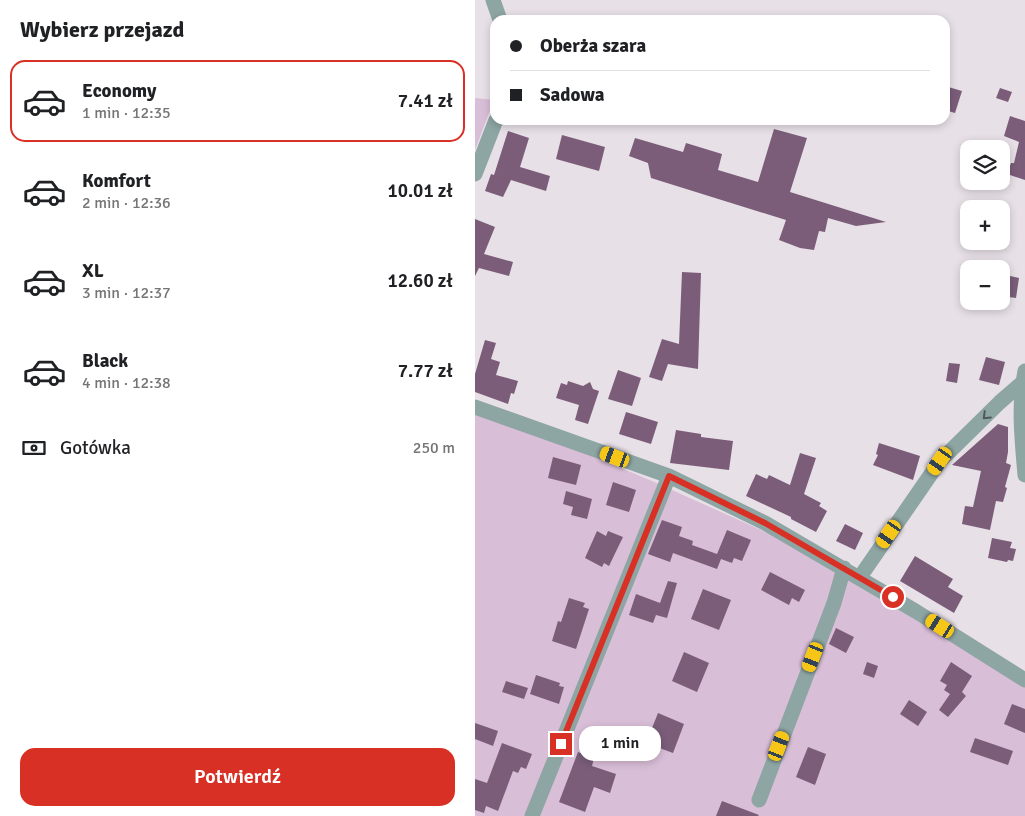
<!DOCTYPE html>
<html lang="pl">
<meta charset="utf-8">
<style>
:root{--surface:#fff;--page:#f2f2f2;--text:#202124;--muted:#757577;--line:#e0e0e0;--accent:#d93025}
body{margin:0;font-family:Signika,sans-serif;background:var(--page);color:var(--text);height:100vh;display:flex;flex-direction:column;font-size:19px;white-space:nowrap}
*{box-sizing:border-box;margin:0}
p{font-size:16px;color:var(--muted)}
.icon{flex:none;width:28px;height:28px;fill:none;stroke:currentColor;stroke-width:2;stroke-linecap:round;stroke-linejoin:round}
.map{position:relative;flex:1;overflow:hidden}
.side{display:flex;flex-direction:column;background:var(--surface);width:475px}
.side>*{flex:none}
.hud{position:absolute;left:15px;top:15px;width:460px;height:110px;border-radius:15px;box-shadow:0 2px 8px #0003;display:grid;align-content:center;height:110px;padding:0 20px;background:var(--surface)}
.fabs{position:absolute;left:485px;top:140px;display:grid;gap:10px}
.fabs a{display:grid;place-items:center;width:50px;height:50px;border-radius:10px;background:var(--surface);box-shadow:0 2px 8px #0003;font-size:25px}
.end{position:absolute;width:22px;height:22px;margin:-11px;border:6px solid #d93025;background:#fff;box-shadow:0 0 0 2px #fff}
.from{border-radius:50%}
.bubble{position:absolute;height:35px;border-radius:15px;background:var(--surface);box-shadow:0 2px 8px #0003;font-size:16px;font-weight:600;line-height:35px;text-align:center}
.car{position:absolute;width:15px;height:30px;margin:-15px -8px;border-radius:6px;box-shadow:0 0 4px 1px #0007;background:linear-gradient(#f5c518 24%,#345 0 40%,#f5c518 0 76%,#345 0 86%,#f5c518 0)}
.hud b{display:flex;align-items:center;gap:18px;height:48px;font-size:19px}
.hud b+b{border-top:1px solid var(--line)}
.hud i{width:12px;height:12px;background:var(--text)}
ul{padding:0;list-style:none}
li{display:flex;align-items:center;gap:15px;height:82px;margin:0 10px 8px;padding:0 10px;border:2px solid transparent;border-radius:15px}
li div{flex:1}
li b{display:block;font-size:19px}
li em{font-style:normal;font-weight:600}
li.active{border-color:var(--accent)}
li>.icon{width:45px;height:45px;stroke-width:1.5}
h2{padding:0 20px;font-size:22px;line-height:60px}
.pay{display:flex;align-items:center;gap:12px;height:55px;padding:0 20px;font-size:19px}
.pay p{margin-inline-start:auto}
.action{display:flex;gap:10px;margin-top:auto;padding:10px 20px}
.action a{flex:1;height:58px;border-radius:15px;background:var(--accent);color:#fff;font-size:20px;font-weight:600;line-height:58px;text-align:center}
main{display:flex;flex:1;min-height:0}
.map>svg:first-child{display:block}
</style>
<main>
<section class="side">
<h2>Wybierz przejazd</h2>
<ul>
<li class="active"><svg class="icon" aria-label="car" viewBox="0 0 24 24"><path d="M5 17H2v-5l4-1 3-4h7l3 4 3 1v5h-3M9 17h6M6 11h13"/><circle cx="7" cy="17" r="2"/><circle cx="17" cy="17" r="2"/></svg><div><b>Economy</b><p>1 min · 12:35</p></div><em>7.41 zł</em></li>
<li><svg class="icon" aria-label="car" viewBox="0 0 24 24"><path d="M5 17H2v-5l4-1 3-4h7l3 4 3 1v5h-3M9 17h6M6 11h13"/><circle cx="7" cy="17" r="2"/><circle cx="17" cy="17" r="2"/></svg><div><b>Komfort</b><p>2 min · 12:36</p></div><em>10.01 zł</em></li>
<li><svg class="icon" aria-label="car" viewBox="0 0 24 24"><path d="M5 17H2v-5l4-1 3-4h7l3 4 3 1v5h-3M9 17h6M6 11h13"/><circle cx="7" cy="17" r="2"/><circle cx="17" cy="17" r="2"/></svg><div><b>XL</b><p>3 min · 12:37</p></div><em>12.60 zł</em></li>
<li><svg class="icon" aria-label="car" viewBox="0 0 24 24"><path d="M5 17H2v-5l4-1 3-4h7l3 4 3 1v5h-3M9 17h6M6 11h13"/><circle cx="7" cy="17" r="2"/><circle cx="17" cy="17" r="2"/></svg><div><b>Black</b><p>4 min · 12:38</p></div><em>7.77 zł</em></li>
</ul>
<div class="pay"><svg class="icon" aria-label="cash" viewBox="0 0 24 24"><path d="M3 7h18v10H3z"/><circle cx="12" cy="12" r="2"/></svg>Gotówka<p>250 m</p></div>
<div class="action"><a>Potwierdź</a></div>
</section>
<div class="map">
<svg width="550" height="816" viewBox="0 0 550 816">
<rect width="100%" height="100%" fill="#e8e0e7"/>
<path fill="#d9bed7" d="M0,98L19,100L0,150Z
M0,407L177,481L315,543L550,686V816H0Z"/>
<path fill="#7b5d7a" d="M470,86L487,91L480,113L470,110Z
M525,88L537,92L533,102L521,98Z
M535,116L550,121V180L532,174L536,163H539L544,142L529,136Z
M299,129L332,138L315,192L411,222L381,226L353,218L350,232L344,231L339,250L325,248L304,240L311,220L176,178L173,163L154,156L160,138L208,152L211,143L247,154L243,170L283,182Z
M33,131L54,138L45,167L75,176L71,191L36,180L28,197L10,191L16,174L19,175Z
M87,135L130,147L124,171L81,159Z
M0,219L20,227L9,254L38,262L34,276L4,268L0,276Z
M207,272L226,273L223,369L193,364L187,381L174,377L187,339L204,344Z
M526,274L544,278L541,298L526,296Z
M10,340L21,343L16,359L25,362L21,375L43,381L39,394L36,393L33,404L0,392V374Z
M511,357L530,362L524,385L504,380Z
M474,363L485,364L482,383L471,381Z
M143,370L166,378L157,406L133,399Z
M93,381L108,386L115,382L118,389L124,391L113,424L100,420L104,405L81,398L86,383L92,385Z
M151,412L183,422L176,444L144,434Z
M523,424L533,427V452L531,463L536,465L530,487L532,488L528,502L521,501L515,530L487,524L490,506L498,507L506,471L477,465Z
M201,430L226,434V437L258,441L254,470L195,463Z
M404,443L445,456L438,480L398,465L403,455L401,454Z
M325,453L341,458L329,494L346,503L344,506L352,511L341,532L316,519V517L271,496L281,474L292,479L294,475L315,485Z
M78,457L106,465L101,485L73,478Z
M138,482L161,490L154,512L131,505Z
M91,491L117,499L112,519L96,515L98,507L88,504Z
M187,520L207,527L204,536L218,541L217,545L242,554L252,530L276,540L267,561L259,558L257,563L246,559L242,569L198,553L195,562L173,554Z
M370,524L388,533L380,550L361,541Z
M122,531L131,536L133,531L148,537L134,566L129,563L127,567L110,558Z
M517,538L537,542L535,548L541,549L538,561L533,560L532,562L513,558Z
M440,556L478,579L473,587L488,596L479,613L425,581Z
M295,572L330,590L324,602L317,598L314,605L286,590Z
M193,581L202,583L192,618L181,615L178,623L154,615L161,594L185,603Z
M228,589L256,600L244,630L216,619Z
M94,598L110,603L108,607L114,609L101,649L77,641L83,621L86,622Z
M361,628L379,637L371,653L354,644Z
M209,652L234,663L222,692L197,681Z
M392,662L403,666L399,678L388,674Z
M476,662L497,676L487,692L491,696L473,717L464,710L475,694L469,690L472,685L465,681Z
M61,675L85,683L84,686L89,687L84,704L55,694Z
M31,681L53,688L49,699L27,692Z
M434,700L452,712L443,726L425,714Z
M537,704L550,709V733L529,724Z
M183,713L209,724L198,753L171,743Z
M0,723L23,731L18,746L0,739Z
M500,738L538,751L533,765L495,752Z
M27,743L57,754L51,769L46,767L43,773L38,771L23,811L11,806L9,813L0,810V779L12,783Z
M333,747L351,754L340,785L321,777Z
M103,752L119,758L117,766L141,774L135,793L119,787L110,812L84,802Z
M247,801L284,815L283,816H241Z"/>
<g fill="none" stroke-linecap="round" stroke-linejoin="round">
<path stroke="#8da5a3" stroke-width="15" d="M18,0L25,20
M0,174L21,120
M550,371C543,404 547,441 550,475
M0,407L194,476L290,523L442,612L550,680
M385,577L465,461L525,402L547,383
M284,800L359,603L369,568
M57,816L194,476"/>
</g>
<defs><path id="oneway-chevron" d="M-2-3.5L2.5 0L-2 3.5" fill="none" stroke-width="1.6" stroke-linecap="round" stroke-linejoin="round" transform="scale(1.25)"/></defs>
<use stroke="#50595a" href="#oneway-chevron" transform="translate(511 416) rotate(136)"/>
<g fill="none" stroke-linecap="round" stroke-linejoin="round">
<path stroke="#d93025" stroke-width="6" d="M86,744L194,476L290,523L418,597"/>
</g>
</svg>
<div class="fabs">
<a><svg class="icon" aria-label="layers" viewBox="0 0 24 24"><path d="M12 4l9 5-9 5-9-5zM3 14l9 5 9-5"/></svg></a>
<a>+</a>
<a>−</a>
</div>
<i class="end from" style="left:418px;top:597px"></i>
<i class="end" style="left:86px;top:744px"></i>
<div class="bubble" style="left:104px;top:726px;width:82px">1 min</div>
<i class="car" style="left:140px;top:457px;rotate:290deg"></i>
<i class="car" style="left:465px;top:461px;rotate:215deg"></i>
<i class="car" style="left:414px;top:534px;rotate:215deg"></i>
<i class="car" style="left:465px;top:626px;rotate:302deg"></i>
<i class="car" style="left:338px;top:657px;rotate:201deg"></i>
<i class="car" style="left:304px;top:746px;rotate:21deg"></i>
<div class="hud">
<b><i class="from"></i>Oberża szara</b>
<b><i></i>Sadowa</b>
</div>
</div>
</main>
